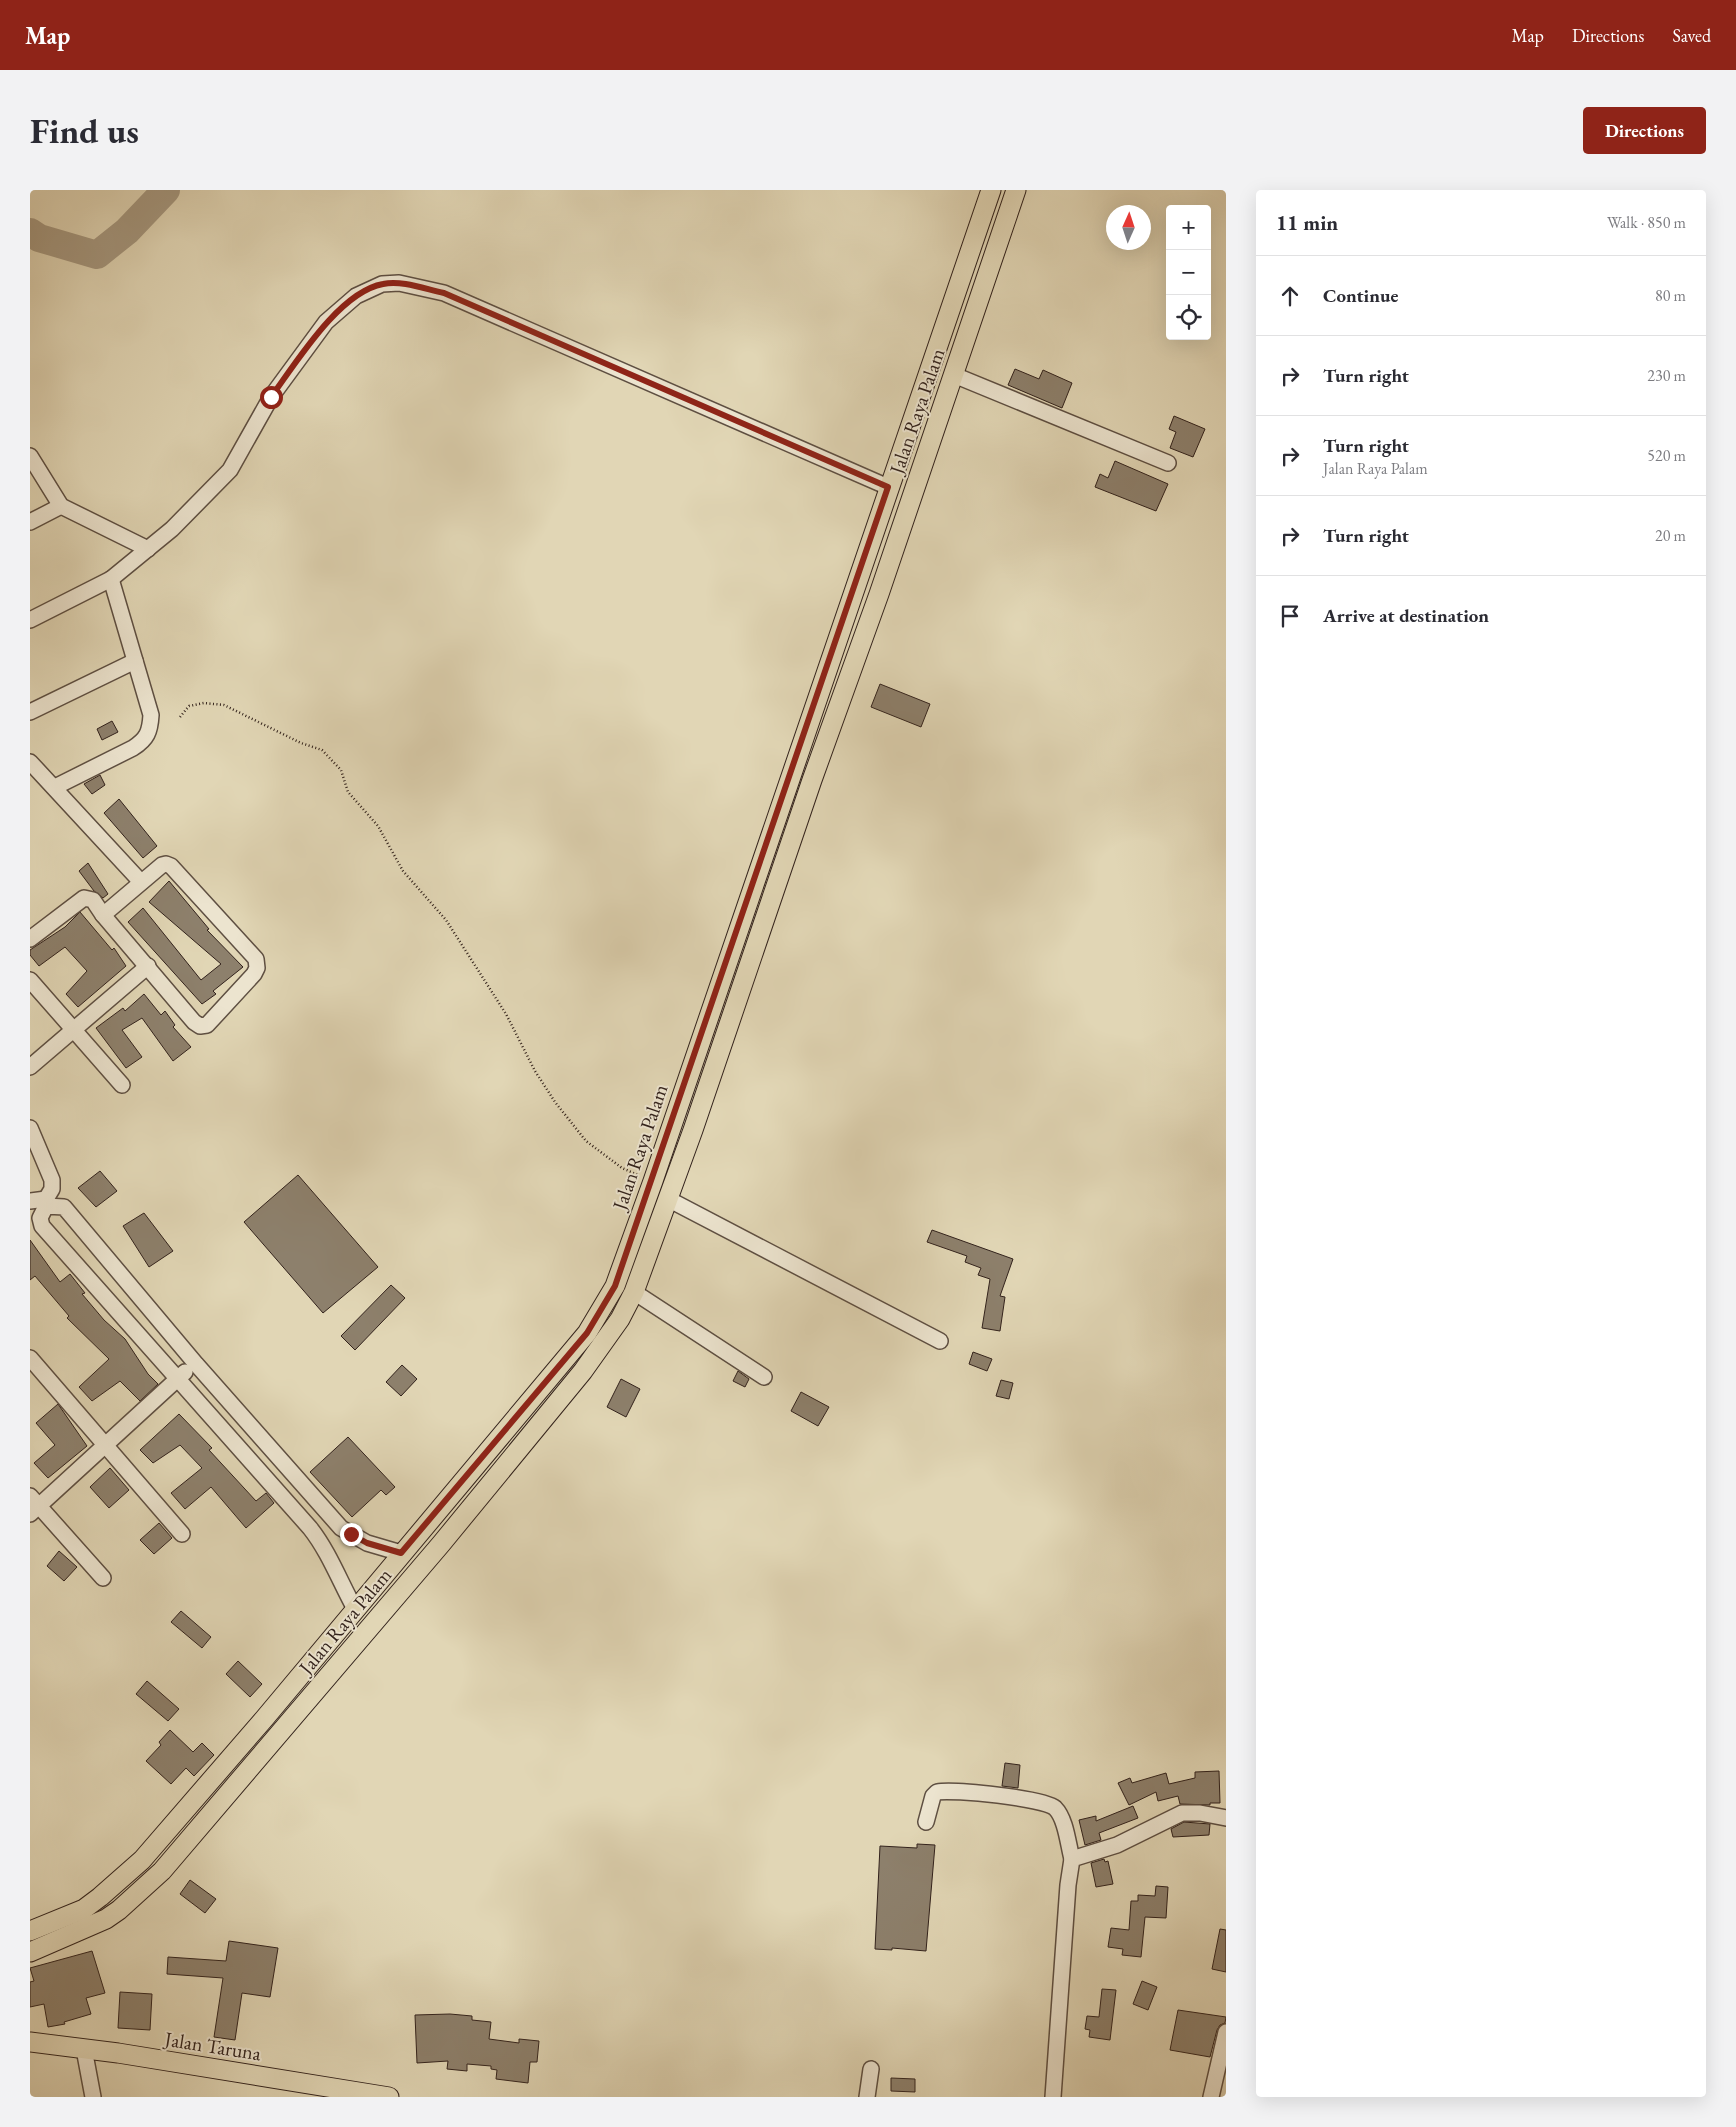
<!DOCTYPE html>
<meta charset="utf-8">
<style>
:root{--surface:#fff;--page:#f2f2f3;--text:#2b2b33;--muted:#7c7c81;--line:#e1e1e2;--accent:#8f2418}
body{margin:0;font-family:"EB Garamond",serif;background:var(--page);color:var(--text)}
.controls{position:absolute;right:15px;top:15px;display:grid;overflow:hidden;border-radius:5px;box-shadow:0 5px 20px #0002}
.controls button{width:45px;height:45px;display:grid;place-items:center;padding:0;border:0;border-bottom:1px solid var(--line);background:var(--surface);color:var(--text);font:25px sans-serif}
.compass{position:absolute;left:1076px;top:15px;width:45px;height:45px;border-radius:50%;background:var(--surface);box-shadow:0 5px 20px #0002;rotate:3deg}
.stop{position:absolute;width:15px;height:15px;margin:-11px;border:4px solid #8f2418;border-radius:50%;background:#fff}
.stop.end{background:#8f2418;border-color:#fff;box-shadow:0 1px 5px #0008}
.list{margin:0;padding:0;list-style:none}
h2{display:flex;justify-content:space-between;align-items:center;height:65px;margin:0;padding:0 20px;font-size:21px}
h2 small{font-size:16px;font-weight:400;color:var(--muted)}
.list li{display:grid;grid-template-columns:32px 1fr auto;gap:15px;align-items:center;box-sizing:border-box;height:80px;padding:0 20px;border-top:1px solid var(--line)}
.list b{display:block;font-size:19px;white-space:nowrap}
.list p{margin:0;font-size:16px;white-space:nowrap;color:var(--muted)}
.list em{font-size:16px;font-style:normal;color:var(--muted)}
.icon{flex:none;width:28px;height:28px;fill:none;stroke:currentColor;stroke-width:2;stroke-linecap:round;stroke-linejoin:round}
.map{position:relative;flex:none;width:1196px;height:1907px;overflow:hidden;border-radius:5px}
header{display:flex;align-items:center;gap:30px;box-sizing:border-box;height:70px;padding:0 25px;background:var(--accent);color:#fff}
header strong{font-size:24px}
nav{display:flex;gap:28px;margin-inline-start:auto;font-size:18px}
.intro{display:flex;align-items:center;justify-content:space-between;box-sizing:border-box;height:120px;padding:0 30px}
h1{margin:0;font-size:35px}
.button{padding:12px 22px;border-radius:5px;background:var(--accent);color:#fff;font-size:18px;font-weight:700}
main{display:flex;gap:30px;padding:0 30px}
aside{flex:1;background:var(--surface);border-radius:5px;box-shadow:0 5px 20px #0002}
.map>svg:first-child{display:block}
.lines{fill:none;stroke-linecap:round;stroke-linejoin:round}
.river{stroke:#a69981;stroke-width:28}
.building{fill:#8d806c;stroke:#32221c}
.minor-casing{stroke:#5e4f42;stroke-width:18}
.major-casing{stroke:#32221c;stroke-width:21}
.path{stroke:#32221c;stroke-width:2.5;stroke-dasharray:1 2.5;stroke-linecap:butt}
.minor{stroke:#ece4cf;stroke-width:15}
.major{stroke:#e1d6b5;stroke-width:19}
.route{stroke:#8f2418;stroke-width:6}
.labels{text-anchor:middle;stroke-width:4;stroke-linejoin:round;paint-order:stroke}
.street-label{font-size:20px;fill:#32221c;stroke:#ece4cf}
</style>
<header>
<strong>Map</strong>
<nav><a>Map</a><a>Directions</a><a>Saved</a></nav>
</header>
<div class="intro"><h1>Find us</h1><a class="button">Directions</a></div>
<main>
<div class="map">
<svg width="1196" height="1907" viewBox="0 0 1196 1907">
<rect width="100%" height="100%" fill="#e1d6b5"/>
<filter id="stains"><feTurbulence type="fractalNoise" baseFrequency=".004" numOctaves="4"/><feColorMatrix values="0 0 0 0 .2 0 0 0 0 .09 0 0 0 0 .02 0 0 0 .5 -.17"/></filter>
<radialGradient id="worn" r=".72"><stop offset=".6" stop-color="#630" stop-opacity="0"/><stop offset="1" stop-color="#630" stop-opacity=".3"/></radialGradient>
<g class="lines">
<!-- river -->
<path class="river" d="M 0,42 L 9,48 L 67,65 L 97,41 L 136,0"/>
</g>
<!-- building -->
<g class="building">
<path d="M 985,179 L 1009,189 L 1013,180 L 1042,193 L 1032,218 L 978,195 Z"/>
<path d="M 1144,226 L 1175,239 L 1163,267 L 1140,258 L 1146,242 L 1139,239 Z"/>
<path d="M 1085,271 L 1138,294 L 1126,321 L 1065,297 L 1070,284 L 1078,288 Z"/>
<path d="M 850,494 L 900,514 L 891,537 L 841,517 Z"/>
<path d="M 82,531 L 88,542 L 72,550 L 67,539 Z"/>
<path d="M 70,585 L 75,595 L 62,604 L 54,594 Z"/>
<path d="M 89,609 L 127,656 L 113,668 L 74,623 Z"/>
<path d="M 58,673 L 78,704 L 73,708 L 64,701 L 49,681 Z"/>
<path d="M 139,691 L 179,739 L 177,740 L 213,777 L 183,801 L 186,804 L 172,814 L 98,732 L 113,718 L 171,790 L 191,774 L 119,712 Z"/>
<path d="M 50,722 L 82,760 L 84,758 L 96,776 L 48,817 L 36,804 L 57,781 L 35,757 L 9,776 L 0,765 L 0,760 L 35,737 Z"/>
<path d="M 114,804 L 131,825 L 135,821 L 145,835 L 143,837 L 161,857 L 143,871 L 112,828 L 92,840 L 112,867 L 96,878 L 66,838 L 93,818 L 95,821 Z"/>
<path d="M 70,981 L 87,1001 L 66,1017 L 48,998 Z"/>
<path d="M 268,985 L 348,1077 L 293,1123 L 214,1032 Z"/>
<path d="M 114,1023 L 143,1061 L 119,1077 L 93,1036 Z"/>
<path d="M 902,1040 L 983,1069 L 970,1106 L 975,1107 L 970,1141 L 952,1138 L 960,1089 L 948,1085 L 951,1078 L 935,1072 L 937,1066 L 897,1052 Z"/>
<path d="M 0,1050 L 30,1092 L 40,1084 L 55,1103 L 52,1104 L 74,1130 L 95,1149 L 118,1184 L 128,1194 L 110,1211 L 90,1191 L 62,1211 L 49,1197 L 79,1169 L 37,1128 L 39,1126 L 5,1086 L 0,1090 Z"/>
<path d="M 361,1095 L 375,1108 L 325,1160 L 311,1146 Z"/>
<path d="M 943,1162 L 962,1169 L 957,1181 L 939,1174 Z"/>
<path d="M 372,1175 L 387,1189 L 371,1206 L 356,1192 Z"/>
<path d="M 708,1181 L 719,1189 L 715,1197 L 703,1191 Z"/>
<path d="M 591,1189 L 610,1199 L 596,1227 L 577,1217 Z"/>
<path d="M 971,1190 L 983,1193 L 979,1209 L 966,1206 Z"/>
<path d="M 771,1202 L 799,1217 L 788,1236 L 761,1221 Z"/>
<path d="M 28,1214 L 57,1256 L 18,1288 L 4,1273 L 25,1255 L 6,1233 Z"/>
<path d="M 149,1224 L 182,1258 L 179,1260 L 226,1311 L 236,1303 L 244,1313 L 216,1338 L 181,1297 L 155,1319 L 141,1303 L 172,1278 L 150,1255 L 123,1273 L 110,1260 Z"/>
<path d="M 318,1247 L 365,1297 L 356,1305 L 351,1300 L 322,1327 L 280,1282 Z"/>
<path d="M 80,1278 L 99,1300 L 79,1318 L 60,1297 Z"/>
<path d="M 129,1333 L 142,1348 L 124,1364 L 110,1350 Z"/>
<path d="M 29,1361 L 47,1377 L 34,1391 L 17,1376 Z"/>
<path d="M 151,1421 L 181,1447 L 172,1458 L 141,1432 Z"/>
<path d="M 208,1471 L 232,1494 L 220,1507 L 196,1484 Z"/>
<path d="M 117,1491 L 149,1519 L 138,1531 L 106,1504 Z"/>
<path d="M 140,1540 L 163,1562 L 172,1553 L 184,1565 L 164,1586 L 156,1578 L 141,1594 L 116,1571 L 131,1555 L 129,1552 Z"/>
<path d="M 975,1573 L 990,1575 L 988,1598 L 972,1596 Z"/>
<path d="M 1189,1581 L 1190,1613 L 1180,1613 L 1180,1615 L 1150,1614 L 1148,1606 L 1128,1611 L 1126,1602 L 1099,1615 L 1088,1593 L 1100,1588 L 1102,1593 L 1136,1583 L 1139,1594 L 1165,1588 L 1165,1582 Z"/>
<path d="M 1103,1616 L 1108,1628 L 1069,1643 L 1071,1650 L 1055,1655 L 1049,1630 L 1066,1626 L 1066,1631 Z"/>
<path d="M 1154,1632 L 1180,1634 L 1179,1645 L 1143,1647 L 1141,1639 Z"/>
<path d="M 887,1654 L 905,1655 L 896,1761 L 862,1758 L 862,1760 L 845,1759 L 850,1656 L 887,1658 Z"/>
<path d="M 1074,1669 L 1075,1672 L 1078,1671 L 1083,1694 L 1066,1697 L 1061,1673 Z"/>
<path d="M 160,1690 L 186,1709 L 175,1723 L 150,1704 Z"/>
<path d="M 1126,1696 L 1138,1697 L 1136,1728 L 1115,1727 L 1111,1767 L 1092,1765 L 1093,1759 L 1078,1757 L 1081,1738 L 1099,1740 L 1101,1711 L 1108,1711 L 1108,1705 L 1125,1706 Z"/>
<path d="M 1190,1739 L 1196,1740 L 1196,1782 L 1182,1779 Z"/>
<path d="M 199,1751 L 248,1758 L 240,1807 L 212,1803 L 205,1850 L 184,1847 L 193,1788 L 137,1784 L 138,1767 L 196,1771 Z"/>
<path d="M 62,1761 L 75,1803 L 56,1808 L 61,1824 L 34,1832 L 35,1834 L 18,1837 L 14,1814 L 0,1817 L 0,1792 L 4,1791 L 0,1778 Z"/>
<path d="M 1112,1791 L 1127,1797 L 1118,1820 L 1103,1814 Z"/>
<path d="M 1072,1799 L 1086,1800 L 1080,1850 L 1059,1847 L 1060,1840 L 1055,1839 L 1057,1826 L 1069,1827 Z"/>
<path d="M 90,1802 L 122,1804 L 120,1840 L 88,1838 Z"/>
<path d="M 1148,1820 L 1196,1827 L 1195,1833 L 1190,1835 L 1187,1840 L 1180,1867 L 1140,1860 Z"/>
<path d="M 420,1824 L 442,1826 L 442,1830 L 461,1832 L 459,1849 L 489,1853 L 489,1849 L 509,1851 L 507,1872 L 500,1872 L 498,1893 L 466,1889 L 467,1880 L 461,1879 L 461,1876 L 437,1874 L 437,1881 L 417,1879 L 418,1871 L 387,1873 L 385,1825 Z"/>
<path d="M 861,1888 L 885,1889 L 885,1902 L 861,1901 Z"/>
</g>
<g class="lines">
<defs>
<g id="minor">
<path d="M 924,185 L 1138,273"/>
<path d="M 0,266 L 31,316 L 118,359"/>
<path d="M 0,332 L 31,316"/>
<path d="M 0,430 L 81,389 L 142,339 L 200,280 L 241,207 L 296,132 L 326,106 L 352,94 L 369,93 L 414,103 L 858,297"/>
<path d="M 0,522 L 105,471"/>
<path d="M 0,572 L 111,692"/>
<path d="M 25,597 L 103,558 C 117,549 120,542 121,525 L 81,389"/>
<path d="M 136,674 L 141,676 L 226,769 L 227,778 L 224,784 L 177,835 L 170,836 L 164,832 L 73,725 L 132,675 Z"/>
<path d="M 0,749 L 54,708 L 63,710 L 73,725"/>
<path d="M 0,790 L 92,895"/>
<path d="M 0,877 L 118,776"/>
<path d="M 0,938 L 22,990 L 22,999 L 16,1009"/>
<path d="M 638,1009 L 910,1151"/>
<path d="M 0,1011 L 16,1009 L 16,1016"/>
<path d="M 604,1102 L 734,1187"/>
<path d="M 0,1168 L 152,1344"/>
<path d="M 0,1306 L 73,1388"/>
<path d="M 0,1324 L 155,1182"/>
<path d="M 325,1419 C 310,1392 299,1362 280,1338 L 12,1036 L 10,1028 L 16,1016 L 34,1017 L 166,1174 L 311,1338 L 337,1353 L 371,1363"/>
<path d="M 896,1632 L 903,1606 L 907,1602 C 923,1599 1014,1608 1025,1618 C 1036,1629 1038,1654 1042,1669"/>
<path d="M 54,1859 L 63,1907"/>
<path d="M 837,1907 L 841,1879"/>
<path d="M 1023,1907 L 1038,1695 L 1042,1669 L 1087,1655 L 1152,1623 L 1170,1623 L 1196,1628"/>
<path d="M 1181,1907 L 1196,1842"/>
</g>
<g id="major">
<path d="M 0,1741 L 54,1719 L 70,1707 L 112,1670 L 234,1529 L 557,1143 L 585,1096 L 623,991 L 961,0"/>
<path d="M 0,1762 L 76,1729 L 89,1720 L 132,1681 L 411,1354 L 553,1181 L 590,1129 L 604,1102 L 663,940 L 782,590 L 849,404 L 986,0"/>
<path d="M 0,1852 L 88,1863 L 359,1907"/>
</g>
</defs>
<!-- minor casing -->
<use href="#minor" class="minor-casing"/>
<!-- major casing -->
<use href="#major" class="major-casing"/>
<!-- path -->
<path class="path" d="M 150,527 L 159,516 L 174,513 L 194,515 L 271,553 L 292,560 L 311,580 L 318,602 L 348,636 L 373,681 L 416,730 L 476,824 L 505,881 L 525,912 L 556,951 L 592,978 L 608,985"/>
<!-- minor -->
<use href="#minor" class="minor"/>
<!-- major -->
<use href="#major" class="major"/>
</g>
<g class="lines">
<!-- route -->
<path class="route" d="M 241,207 C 266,173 309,102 353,94 C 372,90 395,99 414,103 L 858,297 L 585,1096 L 557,1143 L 371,1363 L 337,1353 L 321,1344"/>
</g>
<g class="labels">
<!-- street labels -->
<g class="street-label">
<text transform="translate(887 221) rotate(-71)" y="7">Jalan Raya Palam</text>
<text transform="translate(610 957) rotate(-71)" y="7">Jalan Raya Palam</text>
<text transform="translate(315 1431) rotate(-50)" y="7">Jalan Raya Palam</text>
<text transform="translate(183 1856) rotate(9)" y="7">Jalan Taruna</text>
</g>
</g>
<rect width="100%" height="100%" filter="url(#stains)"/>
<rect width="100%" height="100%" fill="url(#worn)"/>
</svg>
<div class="controls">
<button>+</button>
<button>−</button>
<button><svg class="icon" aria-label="locate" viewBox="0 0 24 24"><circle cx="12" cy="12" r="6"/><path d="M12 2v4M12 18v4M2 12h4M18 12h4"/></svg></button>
</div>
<svg class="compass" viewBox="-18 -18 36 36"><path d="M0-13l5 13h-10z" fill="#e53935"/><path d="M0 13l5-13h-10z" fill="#7c7c81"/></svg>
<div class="stop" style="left:241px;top:207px"></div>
<div class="stop end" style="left:321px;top:1344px"></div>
</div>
<aside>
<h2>11 min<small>Walk · 850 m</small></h2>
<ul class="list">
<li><svg class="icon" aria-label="ahead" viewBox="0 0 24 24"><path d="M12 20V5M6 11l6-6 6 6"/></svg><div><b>Continue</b></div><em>80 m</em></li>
<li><svg class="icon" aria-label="right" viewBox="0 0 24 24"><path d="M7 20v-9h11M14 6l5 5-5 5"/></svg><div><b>Turn right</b></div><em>230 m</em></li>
<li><svg class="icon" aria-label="right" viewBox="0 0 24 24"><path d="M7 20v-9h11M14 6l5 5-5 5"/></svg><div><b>Turn right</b><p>Jalan Raya Palam</p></div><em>520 m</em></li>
<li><svg class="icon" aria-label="right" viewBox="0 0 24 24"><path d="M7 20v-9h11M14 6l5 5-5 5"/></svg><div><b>Turn right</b></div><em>20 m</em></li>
<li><svg class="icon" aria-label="arrive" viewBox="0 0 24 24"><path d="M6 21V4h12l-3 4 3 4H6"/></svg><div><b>Arrive at destination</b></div></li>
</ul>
</aside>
</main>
